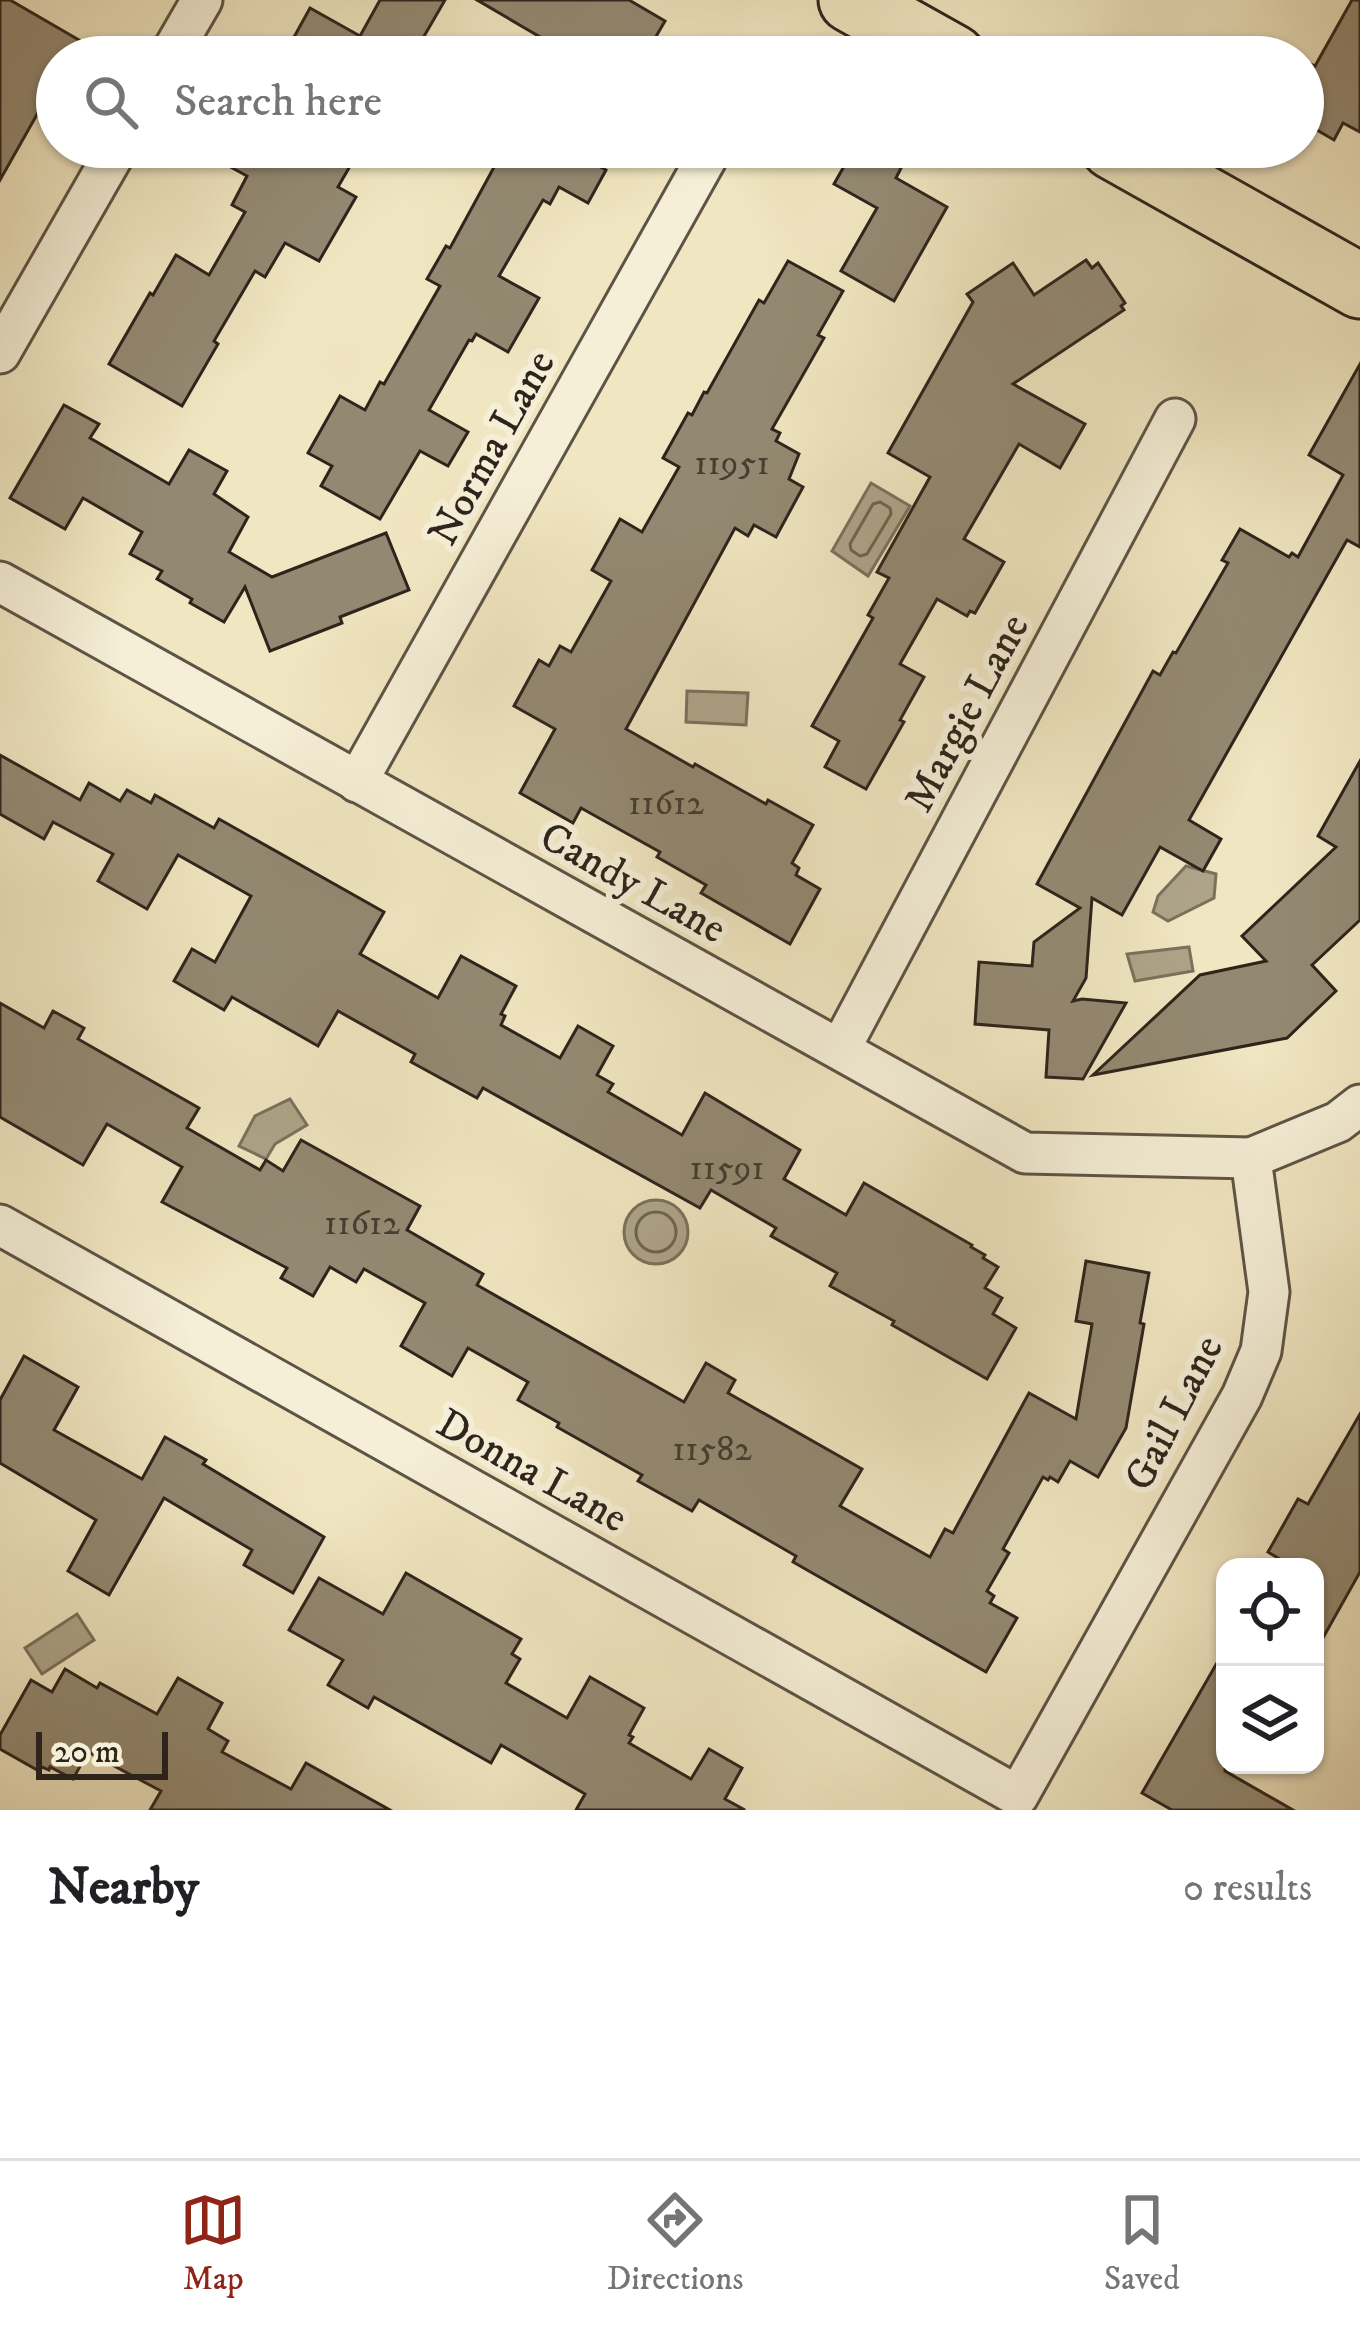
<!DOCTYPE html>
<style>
:root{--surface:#fff;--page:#f6f6f6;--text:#202124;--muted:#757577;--line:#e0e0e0;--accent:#8f2418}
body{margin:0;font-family:"IM FELL DW Pica",serif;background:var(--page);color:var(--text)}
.controls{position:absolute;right:36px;bottom:36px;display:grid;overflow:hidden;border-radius:24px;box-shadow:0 3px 9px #0004}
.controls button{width:108px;height:108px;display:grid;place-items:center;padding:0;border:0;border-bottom:3px solid var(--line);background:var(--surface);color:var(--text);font:60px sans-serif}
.scale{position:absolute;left:36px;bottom:30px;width:132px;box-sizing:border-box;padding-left:12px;border:6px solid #2e241c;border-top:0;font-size:33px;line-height:42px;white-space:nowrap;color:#2e241c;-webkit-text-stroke:9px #f5efd7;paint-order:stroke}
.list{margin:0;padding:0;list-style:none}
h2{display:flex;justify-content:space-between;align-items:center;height:156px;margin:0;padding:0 48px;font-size:51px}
h2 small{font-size:39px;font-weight:400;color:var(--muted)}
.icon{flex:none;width:66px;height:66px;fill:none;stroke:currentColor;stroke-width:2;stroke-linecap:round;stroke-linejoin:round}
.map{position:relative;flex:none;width:1360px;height:1810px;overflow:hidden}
.search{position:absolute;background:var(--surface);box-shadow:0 3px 9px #0004;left:36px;right:36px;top:36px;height:132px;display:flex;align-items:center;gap:30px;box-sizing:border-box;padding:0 42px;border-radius:66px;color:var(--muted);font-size:45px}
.sheet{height:348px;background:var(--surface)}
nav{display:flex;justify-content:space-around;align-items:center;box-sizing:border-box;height:168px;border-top:3px solid var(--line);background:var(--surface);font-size:33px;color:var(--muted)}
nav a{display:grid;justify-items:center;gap:6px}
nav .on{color:var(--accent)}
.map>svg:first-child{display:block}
.water{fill:#aea489;stroke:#7b715d;stroke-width:3}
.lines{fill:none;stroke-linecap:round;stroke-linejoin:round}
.shore{stroke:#6e6452;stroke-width:3}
.building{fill:#938972;stroke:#2e241c;stroke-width:3}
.minor-casing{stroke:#5e5445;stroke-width:45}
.primary-casing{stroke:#2e241c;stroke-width:69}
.minor{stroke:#f5efd7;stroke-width:39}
.primary{stroke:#f0e6c1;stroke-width:63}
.labels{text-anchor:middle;stroke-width:12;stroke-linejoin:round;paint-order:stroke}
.number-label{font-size:36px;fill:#473d32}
.street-label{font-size:42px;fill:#2e241c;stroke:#f5efd7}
</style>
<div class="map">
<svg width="1360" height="1810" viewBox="0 0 1360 1810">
<rect width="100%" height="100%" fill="#f0e6c1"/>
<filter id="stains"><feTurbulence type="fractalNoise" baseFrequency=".00167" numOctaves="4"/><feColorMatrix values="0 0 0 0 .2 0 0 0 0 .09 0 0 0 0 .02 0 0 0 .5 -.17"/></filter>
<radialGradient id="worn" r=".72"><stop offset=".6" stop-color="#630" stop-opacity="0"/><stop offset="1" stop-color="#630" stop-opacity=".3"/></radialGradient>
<!-- water -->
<g class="water">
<path d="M 871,483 L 910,506 L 868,576 L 832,551 Z"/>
<path d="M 687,691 L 748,693 L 746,725 L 686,722 Z"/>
<path d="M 1186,866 L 1216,874 L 1214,898 L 1168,921 L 1153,912 L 1158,896 Z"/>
<path d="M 1189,947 L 1193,971 L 1135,981 L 1127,954 Z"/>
<path d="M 290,1099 L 307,1125 L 275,1144 L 266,1159 L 239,1146 L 255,1116 Z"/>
<circle cx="656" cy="1232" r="32"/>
<path d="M 77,1614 L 94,1640 L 42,1674 L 25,1648 Z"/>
</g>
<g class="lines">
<!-- shore -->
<g class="shore">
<path d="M 880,502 L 890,508 L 891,514 L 867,554 L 860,556 L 851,550 L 850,544 L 873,504 Z"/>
<circle cx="656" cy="1232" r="20"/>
</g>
</g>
<!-- building -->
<g class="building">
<path d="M 0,0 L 10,0 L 79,40 L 69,57 L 57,57 L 57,79 L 0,180 Z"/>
<path d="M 380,0 L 445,0 L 412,57 L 283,57 L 310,8 L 360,36 Z"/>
<path d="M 477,0 L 629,0 L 665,21 L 644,57 L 538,57 L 547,41 Z"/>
<path d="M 1352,0 L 1360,0 L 1360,132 L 1343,123 L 1334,140 L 1303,122 L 1303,61 L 1315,66 Z"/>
<path d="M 194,147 L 361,147 L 338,187 L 356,197 L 319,261 L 285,243 L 265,277 L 255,271 L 214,341 L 218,344 L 182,406 L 109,364 L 150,293 L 153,295 L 176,255 L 209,275 L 245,212 L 232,205 L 247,176 Z"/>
<path d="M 505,147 L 565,147 L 606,170 L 588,203 L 559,187 L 550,204 L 543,200 L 499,276 L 539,298 L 508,352 L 476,334 L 472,341 L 469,340 L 429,410 L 468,432 L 448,466 L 420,451 L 380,519 L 321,486 L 332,466 L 308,453 L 340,396 L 365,410 L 380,382 L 384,384 L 440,286 L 427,279 L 446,246 L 450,248 Z"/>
<path d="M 855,147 L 877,147 L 904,162 L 896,178 L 947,207 L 894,301 L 841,271 L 877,208 L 834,184 Z"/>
<path d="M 1086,260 L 1092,268 L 1098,263 L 1125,303 L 1121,306 L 1124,310 L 1013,384 L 1085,424 L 1060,468 L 1019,444 L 964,539 L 1004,562 L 975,613 L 970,611 L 967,616 L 937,599 L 900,664 L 924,677 L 900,720 L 904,722 L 866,789 L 825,767 L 839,741 L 812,726 L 873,618 L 868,615 L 889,578 L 877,572 L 930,477 L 888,453 L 973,302 L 967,294 L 1013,263 L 1034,295 Z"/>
<path d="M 788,261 L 843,291 L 818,335 L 824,338 L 772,429 L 780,433 L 776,441 L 799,454 L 789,479 L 803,487 L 776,537 L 754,525 L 748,536 L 735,528 L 626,729 L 693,767 L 695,764 L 766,804 L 768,800 L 813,825 L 792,863 L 799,868 L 796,875 L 820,889 L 790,944 L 701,893 L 706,885 L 657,857 L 660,852 L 581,808 L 573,823 L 520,793 L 555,729 L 514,706 L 539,660 L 549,666 L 560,646 L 571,652 L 611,581 L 592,570 L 620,519 L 642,532 L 679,467 L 663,458 L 688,413 L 692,415 L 704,392 L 707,393 L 759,300 L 764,303 Z"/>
<path d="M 1360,364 L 1360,547 L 1347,540 L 1189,820 L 1221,839 L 1203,871 L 1160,847 L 1122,915 L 1092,898 L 1086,978 L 1073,1001 L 1082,999 L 1126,1003 L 1083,1079 L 1046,1077 L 1049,1030 L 975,1024 L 979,962 L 1032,966 L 1034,942 L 1080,908 L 1037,884 L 1153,671 L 1160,675 L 1173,652 L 1176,653 L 1228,563 L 1222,560 L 1240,529 L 1289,557 L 1292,553 L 1298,557 L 1343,475 L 1309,455 Z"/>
<path d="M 64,405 L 99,424 L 90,438 L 169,484 L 189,450 L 227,471 L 214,494 L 248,517 L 229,552 L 272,577 L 386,533 L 409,590 L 340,617 L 342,623 L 270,651 L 245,587 L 224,622 L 190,603 L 192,599 L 157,579 L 162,571 L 130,554 L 142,532 L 83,498 L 65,529 L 10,498 Z"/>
<path d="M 0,755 L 80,800 L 89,783 L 120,801 L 127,790 L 151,803 L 155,795 L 214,828 L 219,819 L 384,912 L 360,954 L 438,998 L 461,956 L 516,986 L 501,1014 L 505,1016 L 501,1025 L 560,1058 L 578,1026 L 613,1046 L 597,1075 L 613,1084 L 608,1092 L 682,1135 L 705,1093 L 800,1150 L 784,1179 L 846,1215 L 864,1183 L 972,1245 L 971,1247 L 985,1255 L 983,1258 L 998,1267 L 985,1288 L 1002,1298 L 993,1314 L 1016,1328 L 987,1379 L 892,1325 L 894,1321 L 830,1286 L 837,1273 L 771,1236 L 776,1228 L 711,1190 L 700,1208 L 483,1088 L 477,1098 L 411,1062 L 415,1054 L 338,1011 L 318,1046 L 232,997 L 224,1010 L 174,981 L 192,949 L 215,962 L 251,896 L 178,855 L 147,909 L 98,881 L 113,854 L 53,822 L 44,839 L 0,814 Z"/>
<path d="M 1360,761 L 1360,920 L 1312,965 L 1336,991 L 1287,1038 L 1093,1075 L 1200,975 L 1266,961 L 1242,936 L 1336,847 L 1318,836 Z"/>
<path d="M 0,1003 L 44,1028 L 53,1011 L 84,1028 L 78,1039 L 199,1108 L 187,1128 L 260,1170 L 266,1160 L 283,1171 L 301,1140 L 420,1206 L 407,1230 L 483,1274 L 477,1285 L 684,1402 L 706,1363 L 735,1380 L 728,1393 L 862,1469 L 840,1506 L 930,1557 L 945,1529 L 953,1533 L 1029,1393 L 1076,1419 L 1092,1324 L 1076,1321 L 1086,1261 L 1149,1273 L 1140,1323 L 1144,1324 L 1126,1428 L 1098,1477 L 1070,1461 L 1058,1482 L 1050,1477 L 1048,1480 L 1043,1477 L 1003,1549 L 1009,1553 L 987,1591 L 994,1596 L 990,1603 L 1017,1618 L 986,1672 L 793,1562 L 796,1556 L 699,1500 L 692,1511 L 638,1481 L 642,1475 L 557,1427 L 559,1423 L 518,1400 L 528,1382 L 468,1348 L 452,1376 L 401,1346 L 425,1303 L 364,1269 L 356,1282 L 330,1267 L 313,1296 L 281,1278 L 287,1268 L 162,1202 L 182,1167 L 107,1124 L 83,1165 L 0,1117 Z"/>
<path d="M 24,1356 L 78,1387 L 54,1430 L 142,1479 L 165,1437 L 206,1460 L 203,1464 L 324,1537 L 293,1593 L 244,1565 L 252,1550 L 164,1498 L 109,1595 L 68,1571 L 96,1520 L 0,1463 L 0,1400 Z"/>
<path d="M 1360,1414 L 1360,1572 L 1315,1652 L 1315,1567 L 1293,1567 L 1268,1552 L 1298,1499 L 1308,1504 Z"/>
<path d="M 406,1573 L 521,1639 L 512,1654 L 520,1659 L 506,1683 L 567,1718 L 590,1677 L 644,1708 L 629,1735 L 633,1737 L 629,1743 L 691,1779 L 709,1749 L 742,1768 L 725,1799 L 745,1810 L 576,1810 L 585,1794 L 501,1745 L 491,1763 L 374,1697 L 368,1708 L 328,1685 L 343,1660 L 289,1630 L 319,1578 L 383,1614 Z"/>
<path d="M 1225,1649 L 1225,1771 L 1293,1810 L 1172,1810 L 1142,1793 Z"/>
<path d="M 65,1669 L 97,1688 L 100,1683 L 157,1714 L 178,1678 L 222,1703 L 208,1729 L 228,1741 L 222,1752 L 291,1789 L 306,1763 L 390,1810 L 150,1810 L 161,1791 L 88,1752 L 73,1779 L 50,1767 L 49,1770 L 42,1767 L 39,1771 L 0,1749 L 0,1735 L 31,1680 L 52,1692 Z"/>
</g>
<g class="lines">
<defs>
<g id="minor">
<path d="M 169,57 L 202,0"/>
<path d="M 0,353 L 118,147"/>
<path d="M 0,582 L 1025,1153 L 1251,1158"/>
<path d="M 357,782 L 706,159"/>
<path d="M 840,1049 L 1175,419"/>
<path d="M 0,1225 L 1018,1796 L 1242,1396 L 1261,1351 L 1269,1292 L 1251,1158 L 1338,1122 L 1360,1105"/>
</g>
<g id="primary">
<path d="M 851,0 L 953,57"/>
<path d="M 1113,147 L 1360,286"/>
</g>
</defs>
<!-- minor casing -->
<use href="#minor" class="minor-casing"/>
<!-- primary casing -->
<use href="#primary" class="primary-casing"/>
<!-- minor -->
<use href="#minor" class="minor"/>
<!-- primary -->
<use href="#primary" class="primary"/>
</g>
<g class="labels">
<!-- number labels -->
<g class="number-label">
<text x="732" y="474">11951</text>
<text x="666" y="814">11612</text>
<text x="727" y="1179">11591</text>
<text x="362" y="1234">11612</text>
<text x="712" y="1460">11582</text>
</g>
<!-- street labels -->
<g class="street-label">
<text transform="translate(490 447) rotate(-61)" y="15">Norma Lane</text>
<text transform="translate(965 712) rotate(-62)" y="15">Margie Lane</text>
<text transform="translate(634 881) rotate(29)" y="15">Candy Lane</text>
<text transform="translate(1172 1412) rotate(-63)" y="15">Gail Lane</text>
<text transform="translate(533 1469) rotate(29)" y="15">Donna Lane</text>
</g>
</g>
<rect width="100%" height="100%" filter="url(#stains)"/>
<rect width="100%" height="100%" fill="url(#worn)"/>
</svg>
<div class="controls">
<button><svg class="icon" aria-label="locate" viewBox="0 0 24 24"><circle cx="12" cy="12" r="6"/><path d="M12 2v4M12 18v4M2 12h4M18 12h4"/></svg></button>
<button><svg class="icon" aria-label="layers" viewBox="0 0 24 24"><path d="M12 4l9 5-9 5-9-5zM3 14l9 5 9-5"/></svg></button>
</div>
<div class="scale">20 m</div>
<div class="search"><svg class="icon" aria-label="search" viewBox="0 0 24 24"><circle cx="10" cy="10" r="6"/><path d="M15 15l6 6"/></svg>Search here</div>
</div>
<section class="sheet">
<h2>Nearby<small>0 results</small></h2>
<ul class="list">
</ul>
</section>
<nav>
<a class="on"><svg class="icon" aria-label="map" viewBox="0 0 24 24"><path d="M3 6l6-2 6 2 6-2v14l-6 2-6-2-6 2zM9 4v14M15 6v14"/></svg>Map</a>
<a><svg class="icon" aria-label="directions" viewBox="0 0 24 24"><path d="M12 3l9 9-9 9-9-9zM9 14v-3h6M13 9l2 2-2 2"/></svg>Directions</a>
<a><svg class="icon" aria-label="saved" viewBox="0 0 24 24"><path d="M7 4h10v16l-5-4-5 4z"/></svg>Saved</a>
</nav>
